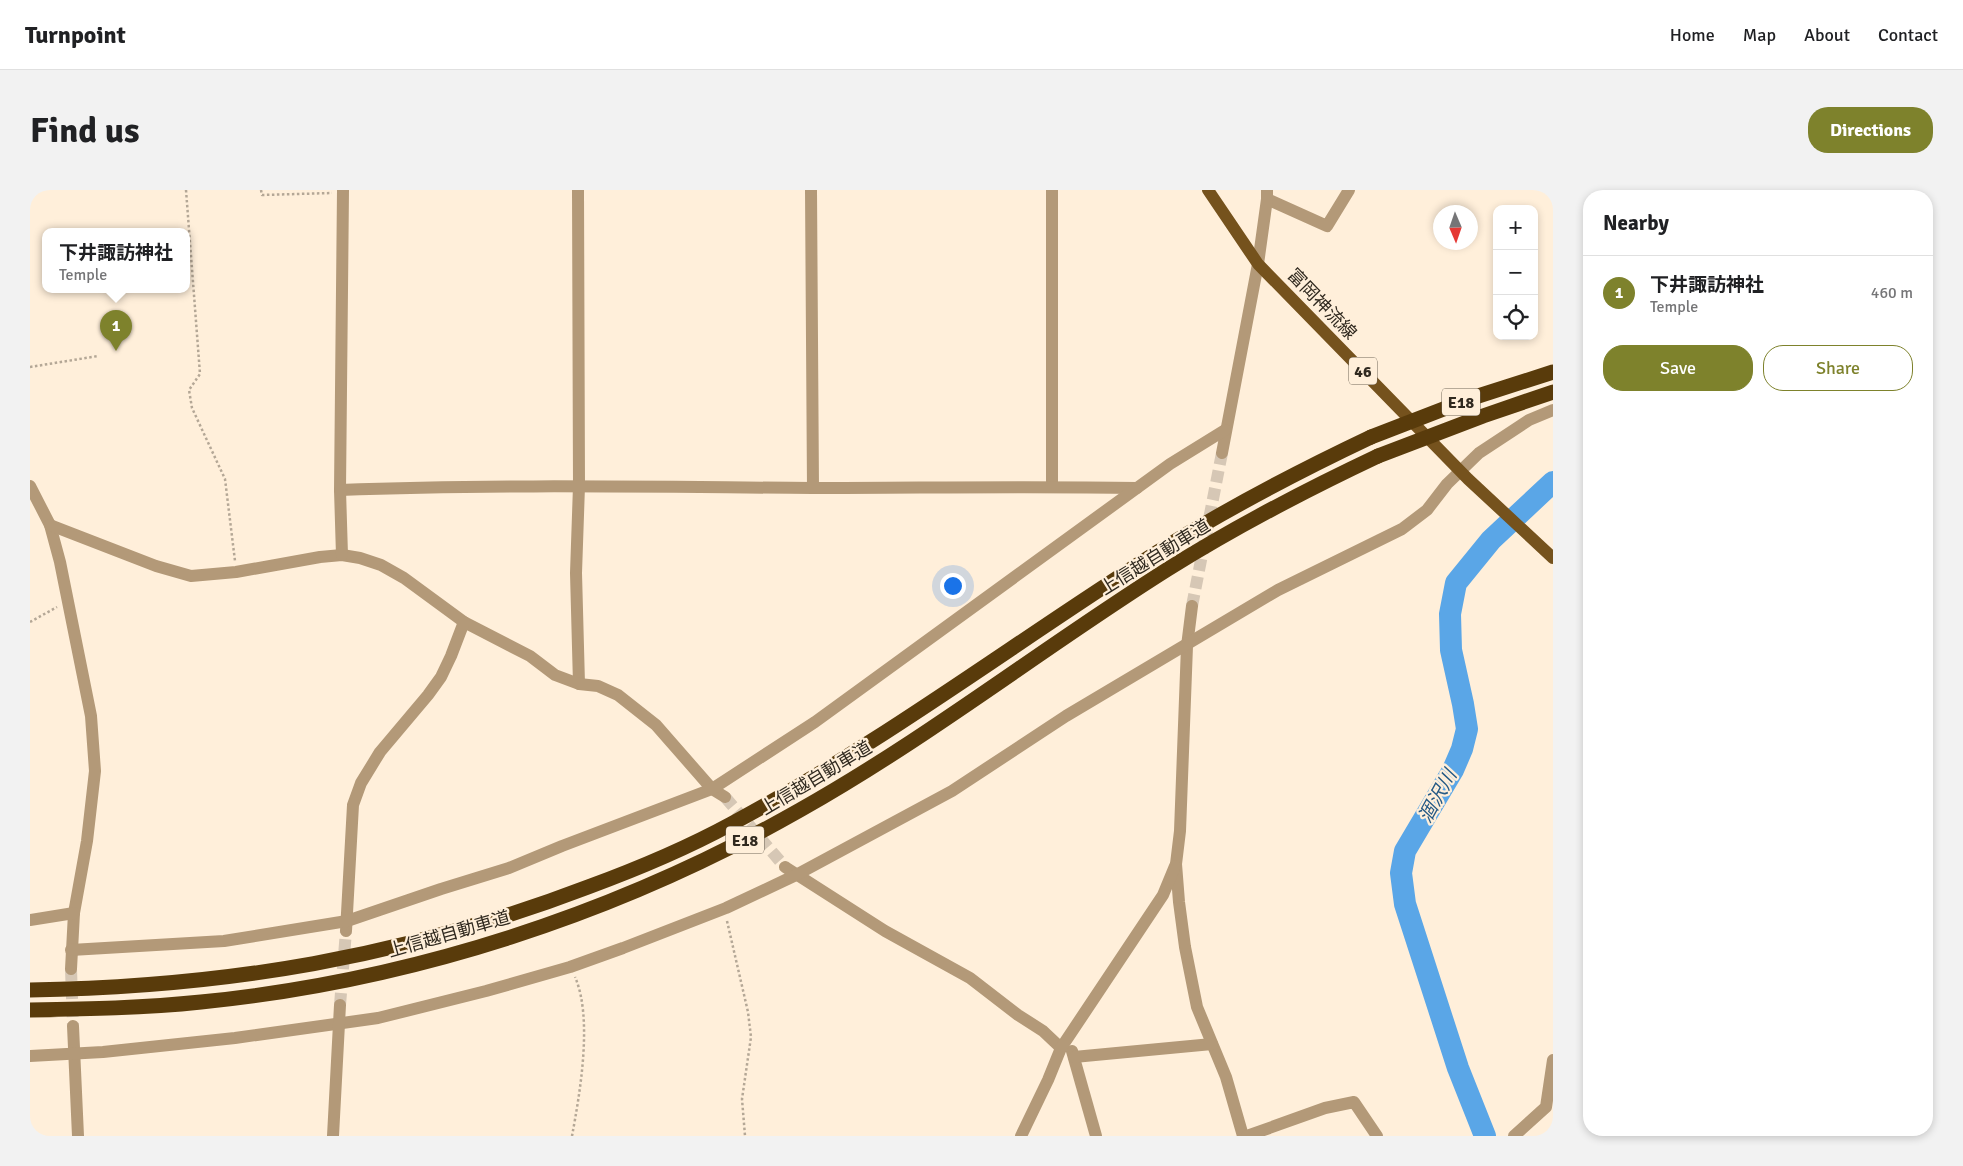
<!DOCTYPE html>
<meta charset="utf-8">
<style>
:root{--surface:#fff;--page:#f2f2f2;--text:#202124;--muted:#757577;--line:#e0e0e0;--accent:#7e822c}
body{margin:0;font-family:Signika,"Noto Sans JP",sans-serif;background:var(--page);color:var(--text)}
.controls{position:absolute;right:15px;top:15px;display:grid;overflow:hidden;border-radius:10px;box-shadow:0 2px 8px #0003}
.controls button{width:45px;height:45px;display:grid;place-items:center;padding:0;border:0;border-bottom:1px solid var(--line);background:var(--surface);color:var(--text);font:25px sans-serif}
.compass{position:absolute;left:1403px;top:15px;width:45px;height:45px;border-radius:50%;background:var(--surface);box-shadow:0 2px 8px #0003;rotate:178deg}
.you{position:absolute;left:922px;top:395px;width:18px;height:18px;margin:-12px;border:4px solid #fff;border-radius:50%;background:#1a73e8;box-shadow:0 0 0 8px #1a73e833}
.badge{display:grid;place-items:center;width:32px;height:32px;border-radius:50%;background:var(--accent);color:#fff;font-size:16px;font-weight:700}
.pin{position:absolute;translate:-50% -41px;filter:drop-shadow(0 1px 2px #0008)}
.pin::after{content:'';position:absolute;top:26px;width:18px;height:15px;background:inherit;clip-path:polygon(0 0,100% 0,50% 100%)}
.popup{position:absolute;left:12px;top:38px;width:148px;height:65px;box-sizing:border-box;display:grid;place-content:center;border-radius:10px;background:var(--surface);filter:drop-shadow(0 1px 4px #0005);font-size:16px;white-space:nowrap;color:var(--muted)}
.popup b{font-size:19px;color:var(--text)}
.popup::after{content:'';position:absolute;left:50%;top:100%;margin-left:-10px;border:10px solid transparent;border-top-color:var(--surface)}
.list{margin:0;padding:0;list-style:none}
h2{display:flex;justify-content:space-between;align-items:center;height:65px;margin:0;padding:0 20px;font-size:21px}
h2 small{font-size:16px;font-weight:400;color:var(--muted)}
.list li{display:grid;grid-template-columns:32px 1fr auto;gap:15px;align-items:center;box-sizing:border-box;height:75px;padding:0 20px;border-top:1px solid var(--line)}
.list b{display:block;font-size:19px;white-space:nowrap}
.list p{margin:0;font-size:16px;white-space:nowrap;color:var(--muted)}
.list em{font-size:16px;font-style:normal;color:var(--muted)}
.actions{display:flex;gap:10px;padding:15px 20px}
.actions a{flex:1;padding:11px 0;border:1px solid var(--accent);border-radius:20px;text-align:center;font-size:18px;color:var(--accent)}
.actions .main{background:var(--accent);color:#fff}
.icon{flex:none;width:28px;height:28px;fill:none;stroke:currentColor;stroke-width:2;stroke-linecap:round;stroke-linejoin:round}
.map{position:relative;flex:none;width:1523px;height:946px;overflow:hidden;border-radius:20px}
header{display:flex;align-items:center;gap:30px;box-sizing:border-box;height:70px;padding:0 25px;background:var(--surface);border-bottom:1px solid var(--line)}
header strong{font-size:24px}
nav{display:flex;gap:28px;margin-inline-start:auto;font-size:18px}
.intro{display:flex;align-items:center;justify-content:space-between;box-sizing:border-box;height:120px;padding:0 30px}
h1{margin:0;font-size:35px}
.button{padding:12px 22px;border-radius:20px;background:var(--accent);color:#fff;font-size:18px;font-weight:700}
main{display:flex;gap:30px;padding:0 30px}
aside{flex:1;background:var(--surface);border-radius:20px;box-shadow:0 2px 8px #0003}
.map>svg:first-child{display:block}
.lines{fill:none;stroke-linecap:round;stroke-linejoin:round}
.river{stroke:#5aa6e7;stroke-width:22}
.minor-tunnel{stroke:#d6c7b5;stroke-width:12;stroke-dasharray:12 6;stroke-linecap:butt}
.path{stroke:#b4a796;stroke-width:2.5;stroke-dasharray:2.5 2.5;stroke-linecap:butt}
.minor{stroke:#b39978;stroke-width:12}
.major{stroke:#75521d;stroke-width:12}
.highway{stroke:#593b0b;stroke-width:15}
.highway-bridge{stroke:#593b0b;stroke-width:15}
.labels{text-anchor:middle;stroke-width:4.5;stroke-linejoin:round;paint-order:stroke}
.shield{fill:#ffefda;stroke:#6e6457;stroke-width:1}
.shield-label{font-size:16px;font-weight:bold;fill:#30291f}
.street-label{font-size:18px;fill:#30291f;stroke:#ffefda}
.water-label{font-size:19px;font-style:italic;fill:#245985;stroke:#ffefda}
</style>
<header>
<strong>Turnpoint</strong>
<nav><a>Home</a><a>Map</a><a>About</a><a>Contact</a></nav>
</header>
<div class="intro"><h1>Find us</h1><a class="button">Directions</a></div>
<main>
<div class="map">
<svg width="1523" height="946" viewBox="0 0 1523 946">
<rect width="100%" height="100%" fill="#ffefda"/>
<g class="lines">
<!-- river -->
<path class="river" d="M 1455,946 L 1428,878 L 1375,714 L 1371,683 L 1375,661 L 1423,580 L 1432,559 L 1437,539 L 1433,514 L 1421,460 L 1420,424 L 1426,393 L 1461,350 L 1523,292"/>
<!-- minor-tunnel -->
<g class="minor-tunnel">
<path d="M 1162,416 L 1192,263"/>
<path d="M 695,607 L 755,677"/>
<path d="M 41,779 L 43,836"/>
<path d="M 310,815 L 316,741"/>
</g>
<!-- path -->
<g class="path">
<path d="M 156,0 L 170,184 L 159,200 L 162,218 L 195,289 L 205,371"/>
<path d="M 231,0 L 232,5 L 302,3"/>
<path d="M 0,177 L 68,166"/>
<path d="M 0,432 L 27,417"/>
<path d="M 697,731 L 718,822 L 721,847 L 712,909 L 715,946"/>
<path d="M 542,946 C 550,903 563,828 545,787"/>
</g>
<!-- minor -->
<g class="minor">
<path d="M 548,0 L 549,296 L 546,383 L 549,494"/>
<path d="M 781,0 L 783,298"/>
<path d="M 1237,9 L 1297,36 L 1319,0"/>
<path d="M 1192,263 L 1228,74 L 1237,9 L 1237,0"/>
<path d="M 0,296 L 20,335 L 30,372 L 61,526 L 65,581 L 57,651 L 44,723 L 41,779"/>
<path d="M 1022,296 L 1022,0"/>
<path d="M 310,300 C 468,294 625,297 782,298 C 890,298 998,296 1107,298"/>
<path d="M 20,335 L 126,376 L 161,386 L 206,382 L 290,367 L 312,365 L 330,368 L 351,375 L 374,388 L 434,432 L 500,466 L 525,485 L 549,494 L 568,496 L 588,505 L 626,535 L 682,599 L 695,607"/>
<path d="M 312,365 L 310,300 L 313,0"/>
<path d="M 1162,416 L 1157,456 L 1150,641 L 1146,674 L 1149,712 L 1155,757 L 1167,817 L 1196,887 L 1213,946"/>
<path d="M 755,677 L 855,741 L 940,788 L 988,825 L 1013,841 L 1031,858"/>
<path d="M 0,730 L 44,723"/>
<path d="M 316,741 L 323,615 L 331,593 L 350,562 L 398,505 L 411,487 L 421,466 L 434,432"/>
<path d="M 41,760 L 194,751 L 317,731 L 411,699 L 479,678 L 532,656 L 682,599 L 785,532 L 1140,274 L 1195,240"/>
<path d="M 43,836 L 48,946"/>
<path d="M 1042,861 L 1066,946"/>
<path d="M 0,866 L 73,862 L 205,848 L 348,828 L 456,801 L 540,777 L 593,758 L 696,718 L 766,685 L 922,601 L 1036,526 L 1248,400 L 1372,339 L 1397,320 L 1417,294 L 1449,263 L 1499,230 L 1523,220"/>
<path d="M 1044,867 L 1182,854"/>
<path d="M 303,946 L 310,815"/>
<path d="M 991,946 L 1018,890 L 1031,858 L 1133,705 L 1145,676"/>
<path d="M 1217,946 L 1295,918 L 1324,912 L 1347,946"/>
<path d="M 1484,946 L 1516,917 L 1523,870"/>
</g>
<!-- major -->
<path class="major" d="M 1178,0 L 1228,74 L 1438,289 L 1523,368"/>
<!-- highway -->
<g class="highway">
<path d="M 0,800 C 196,797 375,767 558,697 C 607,679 655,659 701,634 C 849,555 984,453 1126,363 C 1195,320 1267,282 1341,247"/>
<path d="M 0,820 C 57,819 114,818 171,812 C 381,791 587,724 770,620 C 898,548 1014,457 1138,379 C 1205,337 1276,300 1348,266"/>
</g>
<!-- highway-bridge -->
<g class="highway-bridge">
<path d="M 1341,247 L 1442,208 L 1523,182"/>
<path d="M 1348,266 L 1453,226 L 1523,202"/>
</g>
</g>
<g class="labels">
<!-- shield labels -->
<g class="shield">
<rect x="1319" y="167.5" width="28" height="27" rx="4"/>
<rect x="1412" y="198.5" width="38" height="27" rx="4"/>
<rect x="696" y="636.5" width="38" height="27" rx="4"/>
</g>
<g class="shield-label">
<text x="1333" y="187">46</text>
<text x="1431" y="218">E18</text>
<text x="715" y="656">E18</text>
</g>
<!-- street labels -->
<g class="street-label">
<text transform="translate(1292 114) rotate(46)" y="6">富岡神流線</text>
<text transform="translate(1125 367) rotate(-32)" y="6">上信越自動車道</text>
<text transform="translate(786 588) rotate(-31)" y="6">上信越自動車道</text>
<text transform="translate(419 744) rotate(-16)" y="6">上信越自動車道</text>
</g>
<!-- water labels -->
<g class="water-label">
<text transform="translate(1407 606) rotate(-61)" y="7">涸沢川</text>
</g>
</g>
</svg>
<div class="controls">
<button>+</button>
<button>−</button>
<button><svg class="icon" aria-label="locate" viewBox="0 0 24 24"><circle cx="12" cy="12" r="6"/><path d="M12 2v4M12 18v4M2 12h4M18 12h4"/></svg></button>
</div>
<svg class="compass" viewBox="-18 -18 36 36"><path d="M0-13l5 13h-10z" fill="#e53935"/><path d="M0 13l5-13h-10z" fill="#757577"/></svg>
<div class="you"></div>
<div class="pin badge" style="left:86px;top:161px">1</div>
<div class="popup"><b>下井諏訪神社</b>Temple</div>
</div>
<aside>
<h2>Nearby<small></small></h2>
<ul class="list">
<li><span class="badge">1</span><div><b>下井諏訪神社</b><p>Temple</p></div><em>460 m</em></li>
</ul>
<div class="actions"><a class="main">Save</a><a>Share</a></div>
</aside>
</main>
